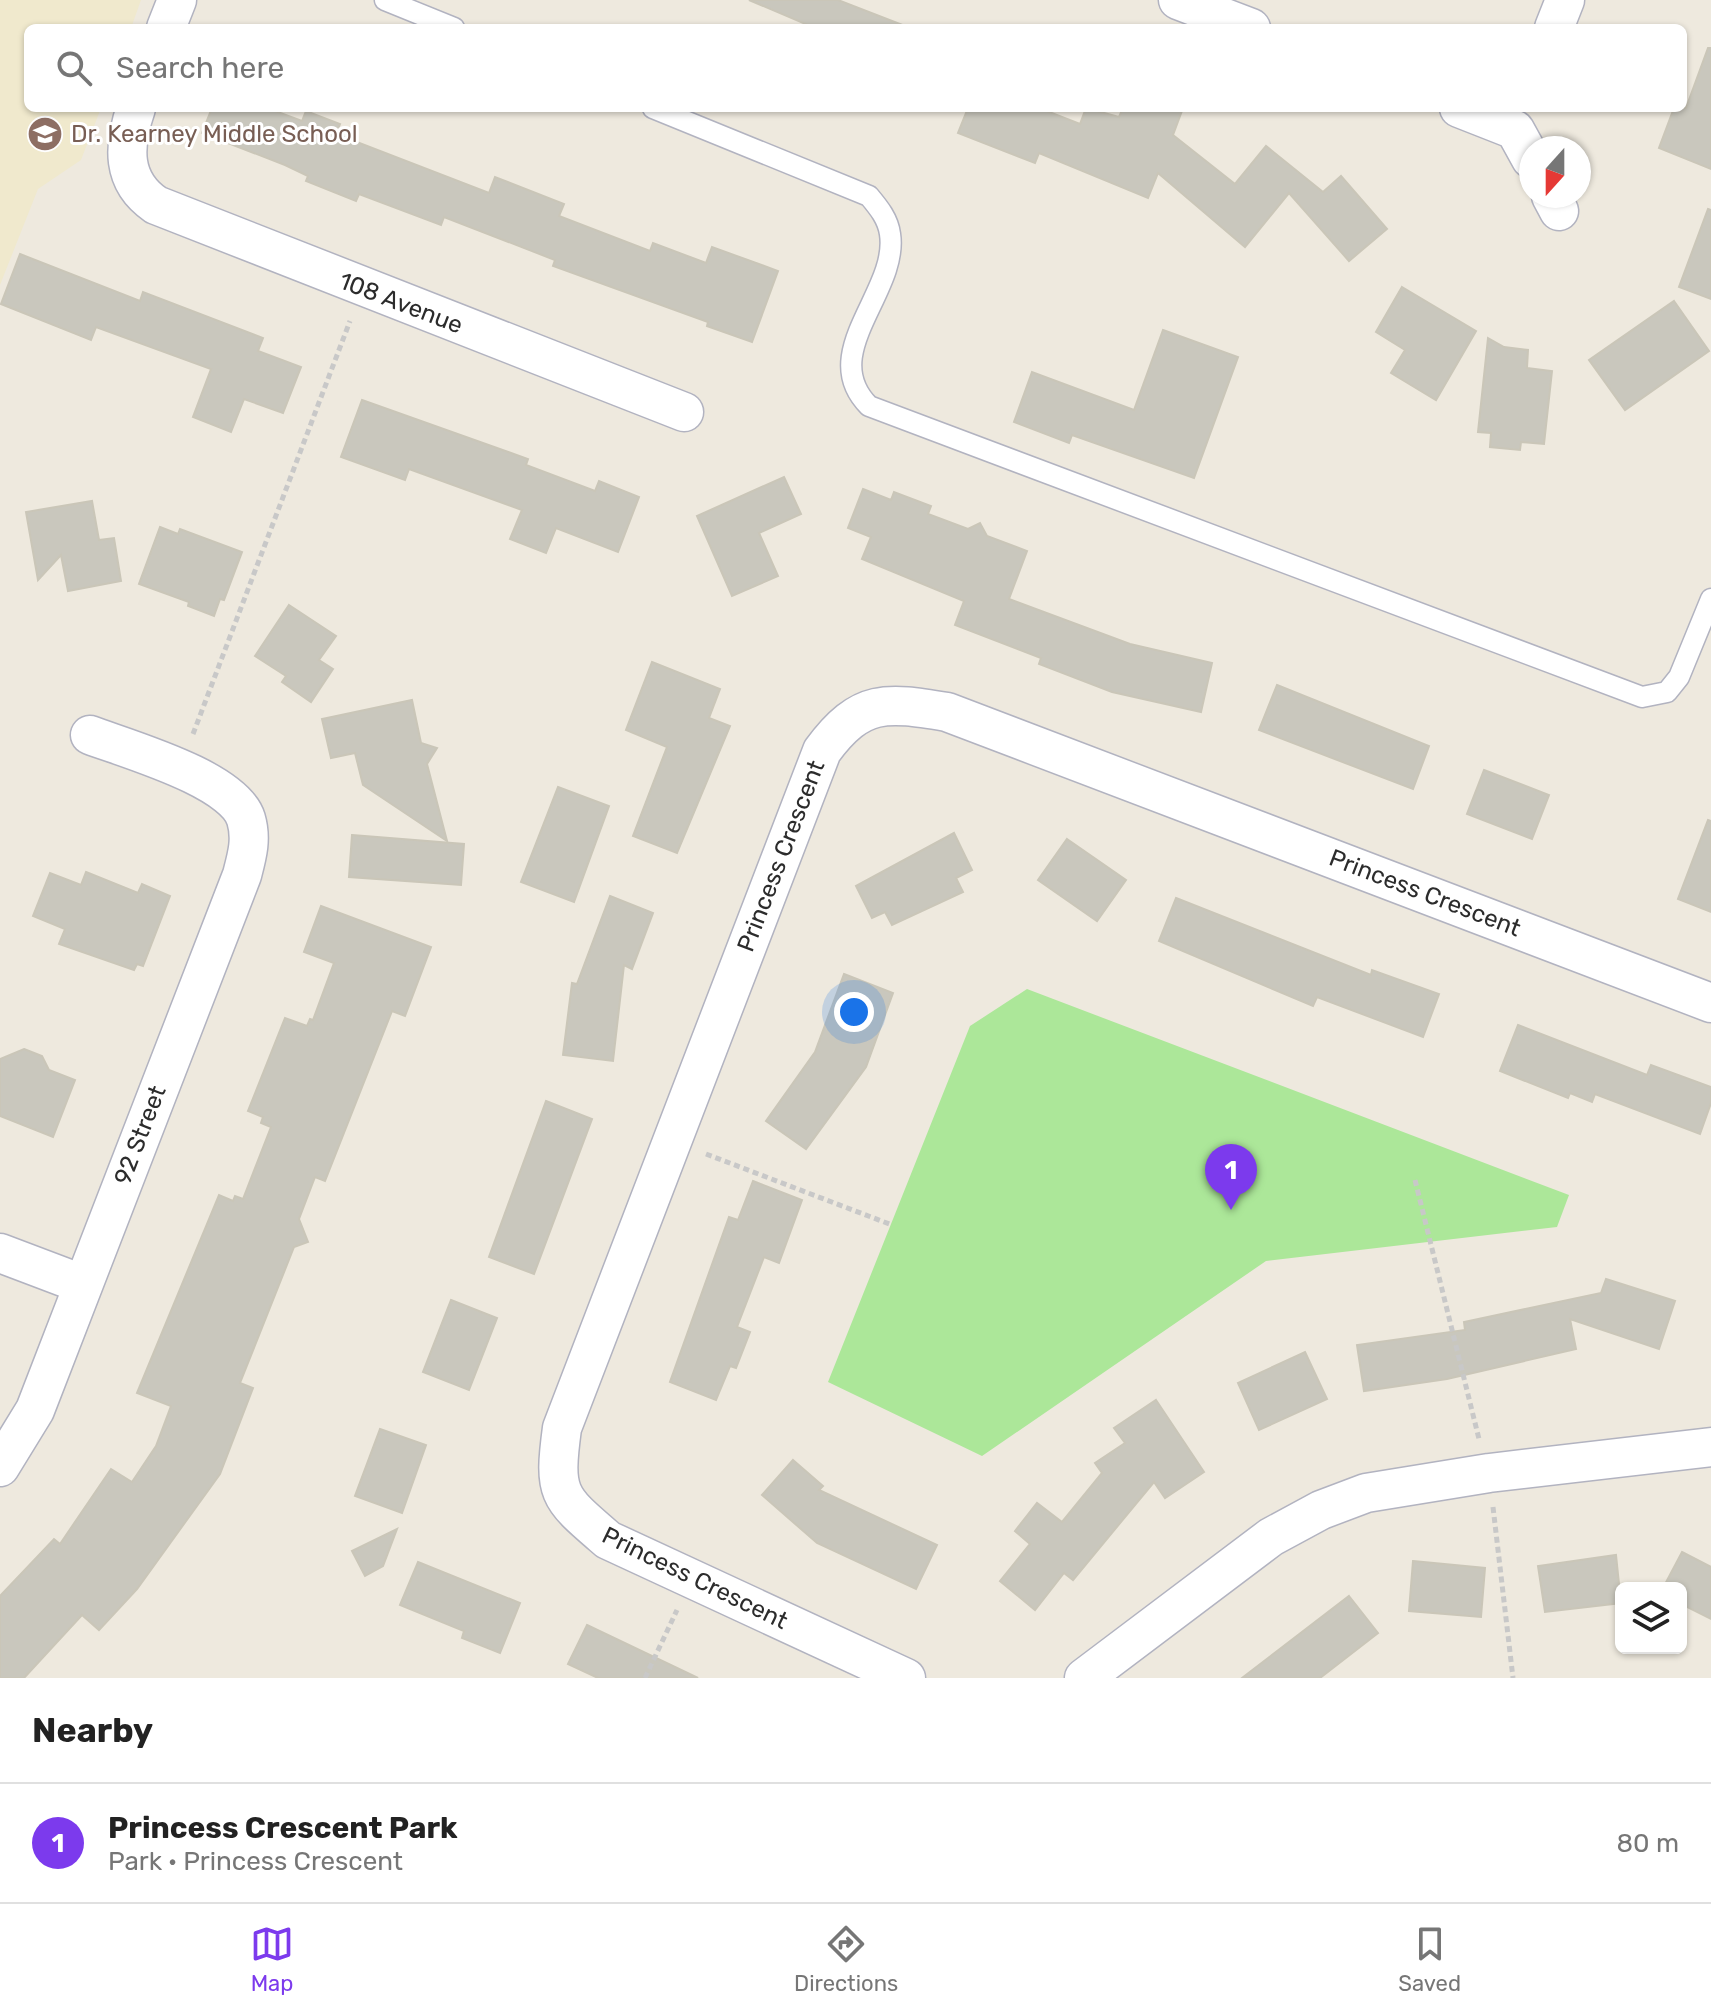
<!DOCTYPE html>
<meta charset="utf-8">
<style>
:root{--surface:#fff;--page:#f6f6f6;--text:#222;--muted:#767676;--line:#e0e0e0;--accent:#7c3aed}
body{margin:0;font-family:Rubik,sans-serif;background:var(--page);color:var(--text)}
.controls{position:absolute;right:24px;bottom:24px;display:grid;overflow:hidden;border-radius:12px;box-shadow:0 2px 6px #0004}
.controls button{width:72px;height:72px;display:grid;place-items:center;padding:0;border:0;border-bottom:2px solid var(--line);background:var(--surface);color:var(--text);font:40px sans-serif}
.compass{position:absolute;left:1519px;top:136px;width:72px;height:72px;border-radius:50%;background:var(--surface);box-shadow:0 2px 6px #0004;rotate:201deg}
.you{position:absolute;left:854px;top:1012px;width:28px;height:28px;margin:-20px;border:6px solid #fff;border-radius:50%;background:#1a73e8;box-shadow:0 0 0 12px #1a73e833}
.badge{display:grid;place-items:center;width:52px;height:52px;border-radius:50%;background:var(--accent);color:#fff;font-size:26px;font-weight:700}
.pin{position:absolute;translate:-50% -66px;filter:drop-shadow(0 2px 4px #0008)}
.pin::after{content:'';position:absolute;top:42px;width:28px;height:24px;background:inherit;clip-path:polygon(0 0,100% 0,50% 100%)}
.list{margin:0;padding:0;list-style:none}
h2{display:flex;justify-content:space-between;align-items:center;height:104px;margin:0;padding:0 32px;font-size:34px}
h2 small{font-size:26px;font-weight:400;color:var(--muted)}
.list li{display:grid;grid-template-columns:52px 1fr auto;gap:24px;align-items:center;box-sizing:border-box;height:120px;padding:0 32px;border-top:2px solid var(--line)}
.list b{display:block;font-size:30px;white-space:nowrap}
.list p{margin:0;font-size:26px;white-space:nowrap;color:var(--muted)}
.list em{font-size:26px;font-style:normal;color:var(--muted)}
.icon{flex:none;width:44px;height:44px;fill:none;stroke:currentColor;stroke-width:2;stroke-linecap:round;stroke-linejoin:round}
.map{position:relative;flex:none;width:1711px;height:1678px;overflow:hidden}
.search{position:absolute;background:var(--surface);box-shadow:0 2px 6px #0004;left:24px;right:24px;top:24px;height:88px;display:flex;align-items:center;gap:20px;box-sizing:border-box;padding:0 28px;border-radius:12px;color:var(--muted);font-size:30px}
.sheet{height:224px;background:var(--surface)}
nav{display:flex;justify-content:space-around;align-items:center;box-sizing:border-box;height:112px;border-top:2px solid var(--line);background:var(--surface);font-size:22px;color:var(--muted)}
nav a{display:grid;justify-items:center;gap:4px}
nav .on{color:var(--accent)}
.map>svg:first-child{display:block}
.education{fill:#f0e9cd}
.green{fill:#ace799}
.building{fill:#c9c7bd;stroke:#cac6b8;stroke-width:2}
.lines{fill:none;stroke-linecap:round;stroke-linejoin:round}
.lane-casing{stroke:#b2b3c0;stroke-width:23}
.street-casing{stroke:#b2b3c0;stroke-width:41}
.path{stroke:#c8c8c8;stroke-width:5;stroke-dasharray:6 4;stroke-linecap:butt}
.lane{stroke:#fff;stroke-width:20}
.street{stroke:#fff;stroke-width:38}
.labels{text-anchor:middle;stroke-width:6;stroke-linejoin:round;paint-order:stroke}
.education-label{font-size:24px;fill:#785e54;stroke:#fff;text-anchor:start}
.street-label{font-size:24px;fill:#2c2c2c;stroke:#fff}
</style>
<div class="map">
<svg width="1711" height="1678" viewBox="0 0 1711 1678">
<rect width="100%" height="100%" fill="#eee9de"/>
<!-- education -->
<path class="education" d="M 0,0 L 141,0 L 131,28 L 28,28 L 28,108 L 101,108 L 81,160 L 38,189 L 0,285 Z"/>
<!-- green -->
<path class="green" d="M 1027,989 L 1569,1195 L 1557,1227 L 1266,1261 L 982,1456 L 828,1382 L 970,1026 Z"/>
<!-- building -->
<g class="building">
<path d="M 749,0 L 838,0 L 905,26 L 815,28 Z"/>
<path d="M 1708,48 L 1711,48 L 1711,169 L 1659,148 L 1674,108 L 1686,108 Z"/>
<path d="M 212,108 L 267,108 L 302,121 L 306,111 L 340,124 L 336,134 L 489,193 L 495,177 L 564,204 L 559,216 L 650,251 L 653,243 L 706,263 L 712,247 L 778,271 L 752,342 L 707,326 L 708,322 L 553,266 L 555,260 L 444,217 L 441,225 L 359,194 L 356,201 L 306,181 L 308,176 L 285,165 L 202,133 Z"/>
<path d="M 968,108 L 1039,108 L 1080,124 L 1086,108 L 1119,117 L 1123,108 L 1183,108 L 1173,135 L 1235,184 L 1266,146 L 1323,192 L 1341,176 L 1387,229 L 1349,261 L 1289,193 L 1245,247 L 1158,173 L 1148,198 L 1039,153 L 1035,163 L 958,133 Z"/>
<path d="M 1708,209 L 1711,210 L 1711,299 L 1679,287 Z"/>
<path d="M 20,254 L 140,301 L 143,292 L 263,338 L 258,351 L 301,367 L 283,413 L 244,399 L 231,432 L 193,417 L 211,369 L 96,327 L 91,340 L 1,304 Z"/>
<path d="M 1402,287 L 1476,331 L 1436,400 L 1391,373 L 1405,350 L 1376,332 Z"/>
<path d="M 1674,301 L 1709,351 L 1625,410 L 1589,360 Z"/>
<path d="M 1163,330 L 1238,357 L 1194,478 L 1072,435 L 1069,443 L 1014,422 L 1032,372 L 1134,410 Z"/>
<path d="M 1488,338 L 1504,347 L 1528,350 L 1527,368 L 1552,371 L 1544,444 L 1521,442 L 1520,450 L 1490,447 L 1491,433 L 1478,432 Z"/>
<path d="M 362,400 L 528,459 L 526,465 L 595,491 L 599,481 L 639,497 L 618,552 L 556,528 L 546,553 L 510,539 L 522,510 L 409,469 L 405,480 L 341,457 Z"/>
<path d="M 784,477 L 801,514 L 759,533 L 778,576 L 732,596 L 697,516 Z"/>
<path d="M 863,489 L 891,500 L 894,492 L 931,506 L 928,514 L 968,529 L 980,523 L 987,536 L 1027,551 L 1009,599 L 1130,644 L 1212,663 L 1201,712 L 1112,692 L 1039,664 L 1041,658 L 955,625 L 964,601 L 862,559 L 871,537 L 848,528 Z"/>
<path d="M 92,501 L 99,540 L 114,538 L 121,581 L 68,591 L 61,555 L 38,580 L 26,512 Z"/>
<path d="M 160,527 L 178,534 L 180,529 L 242,552 L 224,600 L 220,599 L 214,616 L 188,606 L 189,602 L 139,584 Z"/>
<path d="M 289,605 L 336,636 L 319,660 L 333,669 L 311,702 L 282,682 L 286,676 L 255,656 Z"/>
<path d="M 652,662 L 720,689 L 709,718 L 730,726 L 677,853 L 633,836 L 667,747 L 626,730 Z"/>
<path d="M 1277,685 L 1429,746 L 1413,789 L 1259,730 Z"/>
<path d="M 412,700 L 421,743 L 437,748 L 427,764 L 447,841 L 363,785 L 355,753 L 331,758 L 322,719 Z"/>
<path d="M 1484,770 L 1549,795 L 1532,839 L 1467,814 Z"/>
<path d="M 558,787 L 609,806 L 574,902 L 521,882 Z"/>
<path d="M 1708,820 L 1711,821 L 1711,912 L 1678,899 Z"/>
<path d="M 954,833 L 972,870 L 956,878 L 963,892 L 892,925 L 885,912 L 872,918 L 856,886 Z"/>
<path d="M 352,835 L 464,844 L 461,885 L 349,877 Z"/>
<path d="M 1067,839 L 1126,880 L 1097,921 L 1038,880 Z"/>
<path d="M 86,872 L 138,893 L 142,884 L 170,896 L 143,966 L 137,964 L 134,970 L 59,944 L 65,929 L 33,916 L 50,873 L 81,885 Z"/>
<path d="M 610,896 L 653,913 L 632,969 L 624,965 L 613,1061 L 563,1055 L 572,983 L 577,984 Z"/>
<path d="M 1176,898 L 1371,975 L 1372,970 L 1439,994 L 1423,1037 L 1317,997 L 1313,1006 L 1159,941 Z"/>
<path d="M 321,906 L 431,947 L 405,1016 L 392,1011 L 325,1181 L 315,1177 L 299,1219 L 308,1242 L 294,1247 L 240,1383 L 253,1388 L 220,1474 L 137,1589 L 99,1630 L 82,1615 L 24,1678 L 0,1678 L 0,1596 L 54,1539 L 60,1544 L 111,1469 L 132,1482 L 156,1446 L 171,1406 L 137,1393 L 219,1195 L 233,1201 L 235,1196 L 243,1199 L 271,1127 L 261,1123 L 263,1117 L 248,1111 L 285,1018 L 307,1026 L 310,1019 L 313,1020 L 334,963 L 304,952 Z"/>
<path d="M 844,974 L 893,993 L 866,1067 L 806,1149 L 766,1121 L 815,1052 Z"/>
<path d="M 1518,1025 L 1647,1075 L 1651,1065 L 1711,1087 L 1711,1103 L 1700,1134 L 1595,1094 L 1592,1102 L 1570,1093 L 1568,1098 L 1500,1071 Z"/>
<path d="M 24,1049 L 42,1056 L 49,1070 L 75,1080 L 53,1137 L 0,1116 L 0,1059 Z"/>
<path d="M 546,1101 L 592,1119 L 534,1274 L 489,1257 Z"/>
<path d="M 753,1181 L 802,1200 L 779,1263 L 764,1257 L 737,1327 L 750,1332 L 736,1368 L 730,1366 L 716,1400 L 670,1382 L 729,1217 L 738,1220 Z"/>
<path d="M 1606,1279 L 1675,1301 L 1659,1349 L 1570,1319 L 1576,1349 L 1447,1379 L 1364,1391 L 1357,1345 L 1465,1330 L 1464,1322 L 1601,1293 Z"/>
<path d="M 451,1300 L 497,1318 L 469,1390 L 423,1372 Z"/>
<path d="M 1305,1352 L 1327,1399 L 1259,1430 L 1238,1383 Z"/>
<path d="M 1156,1400 L 1204,1472 L 1165,1498 L 1154,1482 L 1073,1580 L 1064,1573 L 1035,1610 L 1000,1581 L 1030,1544 L 1015,1531 L 1037,1503 L 1062,1522 L 1102,1473 L 1095,1463 L 1125,1443 L 1114,1428 Z"/>
<path d="M 380,1429 L 426,1445 L 402,1513 L 355,1496 Z"/>
<path d="M 793,1460 L 823,1486 L 819,1490 L 937,1545 L 916,1589 L 817,1543 L 762,1495 Z"/>
<path d="M 397,1529 L 383,1566 L 365,1576 L 352,1551 Z"/>
<path d="M 1682,1552 L 1711,1567 L 1711,1619 L 1681,1604 L 1681,1588 L 1663,1588 Z"/>
<path d="M 1616,1555 L 1621,1603 L 1545,1612 L 1538,1566 Z"/>
<path d="M 1413,1561 L 1485,1568 L 1481,1617 L 1409,1611 Z"/>
<path d="M 418,1562 L 520,1603 L 500,1653 L 462,1638 L 464,1631 L 400,1605 Z"/>
<path d="M 1349,1596 L 1378,1633 L 1320,1678 L 1242,1678 Z"/>
<path d="M 587,1625 L 698,1678 L 598,1678 L 568,1664 Z"/>
</g>
<g class="lines">
<defs>
<g id="lane">
<path d="M 385,0 L 454,28"/>
<path d="M 653,108 L 869,196 C 879,208 888,219 890,234 C 899,292 816,353 869,406 L 1642,697 L 1667,692 L 1679,677 L 1711,599"/>
</g>
<g id="street">
<path d="M 1178,0 L 1251,28"/>
<path d="M 166,28 L 177,0"/>
<path d="M 1554,28 L 1565,0"/>
<path d="M 136,108 C 123,146 121,181 156,205 L 684,412"/>
<path d="M 1459,108 L 1515,130 L 1531,159"/>
<path d="M 1551,196 L 1559,211"/>
<path d="M 0,1253 L 82,1284"/>
<path d="M 0,1467 L 35,1410 L 242,875 C 247,856 252,839 246,819 C 234,779 127,749 90,735"/>
<path d="M 906,1678 L 608,1540 C 558,1497 553,1495 562,1428 L 822,751 C 861,698 886,702 947,712 L 1711,1003"/>
<path d="M 1084,1678 L 1271,1537 L 1321,1510 L 1366,1493 L 1489,1473 L 1711,1447"/>
</g>
</defs>
<!-- lane casing -->
<use href="#lane" class="lane-casing"/>
<!-- street casing -->
<use href="#street" class="street-casing"/>
<!-- path -->
<g class="path">
<path d="M 193,734 L 350,321"/>
<path d="M 706,1154 L 892,1225"/>
<path d="M 1415,1180 L 1479,1439"/>
<path d="M 1493,1507 L 1513,1678"/>
<path d="M 645,1678 L 677,1610"/>
</g>
<!-- lane -->
<use href="#lane" class="lane"/>
<!-- street -->
<use href="#street" class="street"/>
</g>
<!-- icons -->
<defs>
<symbol id="school-disc" viewBox="-11 -11 22 22"><circle r="9.5" fill="#8d6e63" stroke="#fff"/><path d="M0-5L7-2L0 1L-7-2ZM-4 1L0 2.5L4 1V4Q0 6-4 4Z" fill="#fff"/></symbol>
</defs>
<g fill-rule="evenodd">
<use href="#school-disc" x="25" y="114" width="40" height="40"/>
</g>
<g class="labels">
<!-- education labels -->
<g class="education-label">
<text x="71" y="142">Dr. Kearney Middle School</text>
</g>
<!-- street labels -->
<g class="street-label">
<text transform="translate(401 303) rotate(21)" y="8">108 Avenue</text>
<text transform="translate(781 856) rotate(-69)" y="8">Princess Crescent</text>
<text transform="translate(1425 893) rotate(21)" y="8">Princess Crescent</text>
<text transform="translate(140 1135) rotate(-69)" y="8">92 Street</text>
<text transform="translate(695 1578) rotate(26)" y="8">Princess Crescent</text>
</g>
</g>
</svg>
<div class="controls">
<button><svg class="icon" aria-label="layers" viewBox="0 0 24 24"><path d="M12 4l9 5-9 5-9-5zM3 14l9 5 9-5"/></svg></button>
</div>
<svg class="compass" viewBox="-18 -18 36 36"><path d="M0-13l5 13h-10z" fill="#e53935"/><path d="M0 13l5-13h-10z" fill="#767676"/></svg>
<div class="you"></div>
<div class="pin badge" style="left:1231px;top:1210px">1</div>
<div class="search"><svg class="icon" aria-label="search" viewBox="0 0 24 24"><circle cx="10" cy="10" r="6"/><path d="M15 15l6 6"/></svg>Search here</div>
</div>
<section class="sheet">
<h2>Nearby<small></small></h2>
<ul class="list">
<li><span class="badge">1</span><div><b>Princess Crescent Park</b><p>Park · Princess Crescent</p></div><em>80 m</em></li>
</ul>
</section>
<nav>
<a class="on"><svg class="icon" aria-label="map" viewBox="0 0 24 24"><path d="M3 6l6-2 6 2 6-2v14l-6 2-6-2-6 2zM9 4v14M15 6v14"/></svg>Map</a>
<a><svg class="icon" aria-label="directions" viewBox="0 0 24 24"><path d="M12 3l9 9-9 9-9-9zM9 14v-3h6M13 9l2 2-2 2"/></svg>Directions</a>
<a><svg class="icon" aria-label="saved" viewBox="0 0 24 24"><path d="M7 4h10v16l-5-4-5 4z"/></svg>Saved</a>
</nav>
